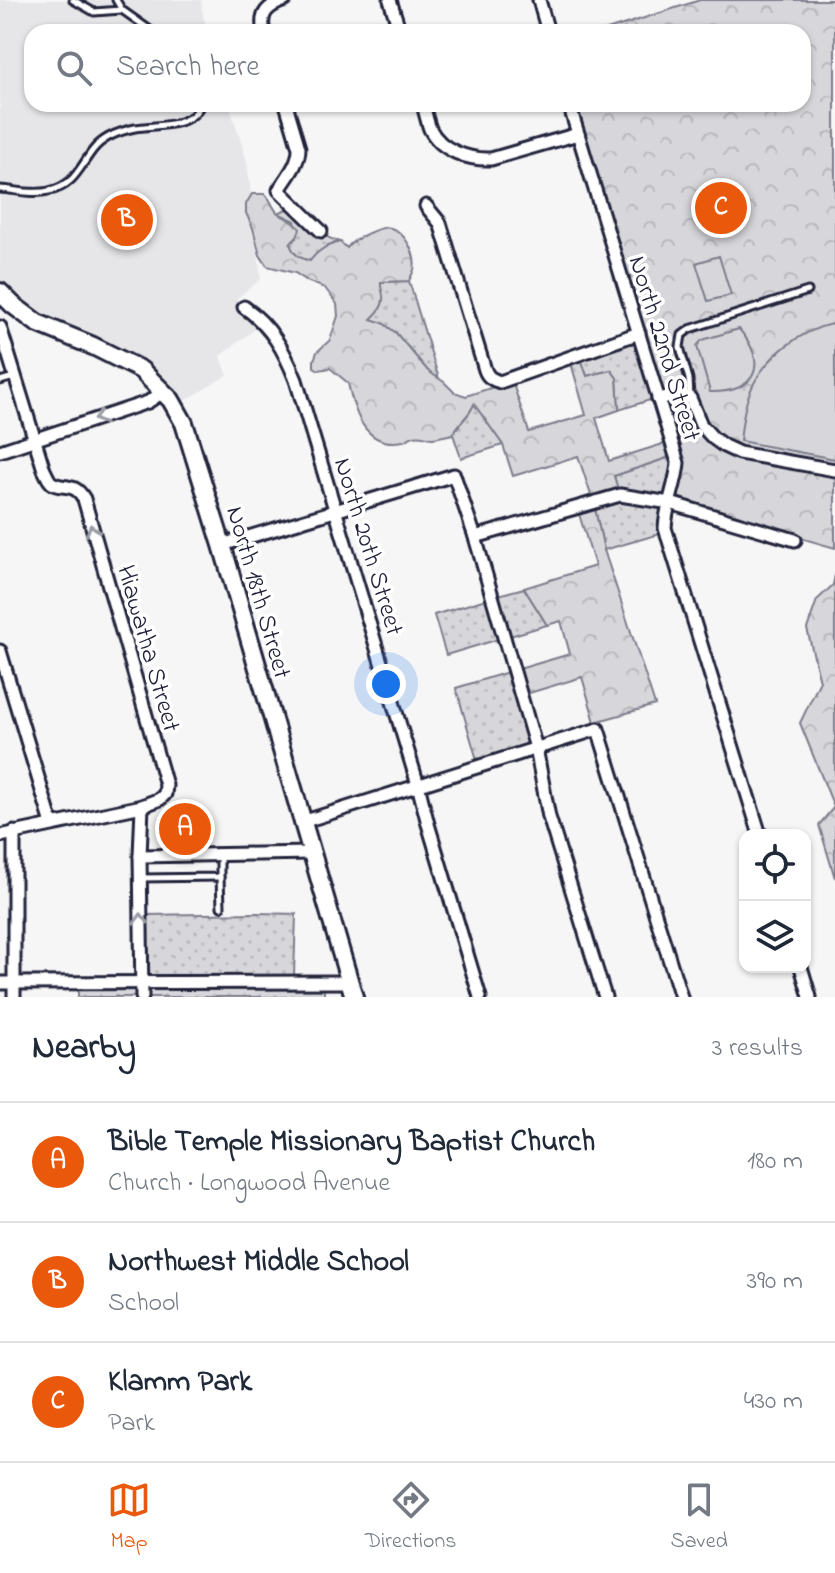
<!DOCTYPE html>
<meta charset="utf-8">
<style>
:root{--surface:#fff;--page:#f6f6f7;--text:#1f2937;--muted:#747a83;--line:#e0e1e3;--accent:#ea580c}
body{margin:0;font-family:"Indie Flower",sans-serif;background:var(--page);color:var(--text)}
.controls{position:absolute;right:24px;bottom:24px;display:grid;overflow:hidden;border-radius:16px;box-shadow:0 2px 6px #0004}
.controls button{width:72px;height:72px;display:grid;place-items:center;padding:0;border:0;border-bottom:2px solid var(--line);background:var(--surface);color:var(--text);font:40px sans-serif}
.you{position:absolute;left:386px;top:684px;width:28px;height:28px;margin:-20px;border:6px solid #fff;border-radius:50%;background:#1a73e8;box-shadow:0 0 0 12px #1a73e833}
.badge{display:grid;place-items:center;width:52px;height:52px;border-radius:50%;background:var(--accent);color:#fff;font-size:26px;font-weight:700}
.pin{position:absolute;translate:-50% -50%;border:4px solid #fff;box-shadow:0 2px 8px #0006}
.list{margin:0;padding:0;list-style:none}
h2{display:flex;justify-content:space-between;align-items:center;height:104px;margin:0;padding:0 32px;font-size:34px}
h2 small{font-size:26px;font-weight:400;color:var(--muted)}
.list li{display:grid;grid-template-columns:52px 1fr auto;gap:24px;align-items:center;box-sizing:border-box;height:120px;padding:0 32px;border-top:2px solid var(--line)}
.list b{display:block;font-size:30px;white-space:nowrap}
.list p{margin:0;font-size:26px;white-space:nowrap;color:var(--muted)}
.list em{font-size:26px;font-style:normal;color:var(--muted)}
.icon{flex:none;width:44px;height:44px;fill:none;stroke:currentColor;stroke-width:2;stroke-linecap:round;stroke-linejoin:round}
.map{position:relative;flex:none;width:835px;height:997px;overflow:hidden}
.search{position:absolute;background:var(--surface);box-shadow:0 2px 6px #0004;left:24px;right:24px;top:24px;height:88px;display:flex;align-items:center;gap:20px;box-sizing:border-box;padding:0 28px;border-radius:24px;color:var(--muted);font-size:30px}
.sheet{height:464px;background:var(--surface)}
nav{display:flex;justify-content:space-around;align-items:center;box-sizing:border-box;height:112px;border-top:2px solid var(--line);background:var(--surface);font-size:22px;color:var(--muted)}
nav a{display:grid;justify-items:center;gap:4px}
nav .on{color:var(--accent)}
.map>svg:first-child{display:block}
.built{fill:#e6e6e9}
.grass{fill:url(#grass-dots);stroke:#7c7c8b;stroke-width:2}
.forest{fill:url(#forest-crowns);stroke:#7c7c8b;stroke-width:2}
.pitch{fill:#d7d7db;stroke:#7c7c8b;stroke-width:2}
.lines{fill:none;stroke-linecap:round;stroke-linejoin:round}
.lane-casing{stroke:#22223b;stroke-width:11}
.street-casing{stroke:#22223b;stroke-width:17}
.secondary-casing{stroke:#22223b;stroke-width:22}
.lane{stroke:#fff;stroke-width:5}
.street{stroke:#fff;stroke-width:11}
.secondary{stroke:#fff;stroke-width:16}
.oneway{stroke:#9c9ca7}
.labels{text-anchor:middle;stroke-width:7;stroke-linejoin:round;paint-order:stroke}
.street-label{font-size:26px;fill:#22223b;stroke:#fff}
</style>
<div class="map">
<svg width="835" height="997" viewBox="0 0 835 997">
<defs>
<pattern id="grass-dots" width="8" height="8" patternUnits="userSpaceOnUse" patternTransform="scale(2)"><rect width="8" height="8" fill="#d7d7db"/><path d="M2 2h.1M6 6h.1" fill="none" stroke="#b8b8bd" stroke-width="1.8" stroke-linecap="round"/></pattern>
<pattern id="forest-crowns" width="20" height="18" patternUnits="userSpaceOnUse" patternTransform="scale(2)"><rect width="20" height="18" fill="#d7d7db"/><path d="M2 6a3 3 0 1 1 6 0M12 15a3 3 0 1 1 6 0" fill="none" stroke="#b8b8bd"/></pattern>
</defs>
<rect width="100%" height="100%" fill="#f6f6f7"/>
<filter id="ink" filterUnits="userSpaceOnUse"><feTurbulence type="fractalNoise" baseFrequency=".0125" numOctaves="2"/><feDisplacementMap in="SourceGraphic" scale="16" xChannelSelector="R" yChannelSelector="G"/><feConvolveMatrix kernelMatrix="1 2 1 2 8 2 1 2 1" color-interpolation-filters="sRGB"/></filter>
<g filter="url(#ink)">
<!-- built -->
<path class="built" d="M 0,0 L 201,0 L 203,16 L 208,32 L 32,32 L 32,104 L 229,104 L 247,161 L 261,279 L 236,299 L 259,326 L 220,356 L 228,375 L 181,403 L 170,388 L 152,370 L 129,354 L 34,312 L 22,303 L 0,279 Z"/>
<!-- grass -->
<g class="grass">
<path d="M 291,207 C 306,222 319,236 340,242 L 328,245 L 310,261 C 299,258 294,255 290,244 L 297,237 L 295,221 L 278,213 Z"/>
<path d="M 409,281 L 439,379 L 428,371 L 396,333 L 371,319 L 379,310 L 381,282 Z"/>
<path d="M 629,343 L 637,345 L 653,399 L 619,410 L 617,378 L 611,370 L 587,376 L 581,359 Z"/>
<path d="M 474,403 L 503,445 L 461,458 L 453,434 C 459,422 471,416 474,403 Z"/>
<path d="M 670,457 L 671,469 L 667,493 L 663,496 L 618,490 L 614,476 Z"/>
<path d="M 622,501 L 659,507 C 664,514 661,524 663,533 L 604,550 L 595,509 Z"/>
<path d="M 524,588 L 547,625 L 510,636 L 498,595 Z"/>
<path d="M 486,599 L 499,639 L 446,655 L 434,615 Z"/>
<path d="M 508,672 L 528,740 L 526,744 L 477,760 L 456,688 Z"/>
<path d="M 257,913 L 296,914 L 294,975 L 151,976 L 147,972 L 148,915 Z"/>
<path d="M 134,986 L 137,990 L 137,997 L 78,997 L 78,987 Z"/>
<path d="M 151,986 L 324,986 L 324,997 L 148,997 L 148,988 Z"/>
</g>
<!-- forest -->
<g class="forest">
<path d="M 700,0 L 835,0 L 835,548 L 683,504 L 678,501 L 677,496 L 683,473 L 681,453 L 575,104 L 803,104 L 803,32 L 601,32 Z"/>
<path d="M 252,194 L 265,194 C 271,199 272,207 277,212 C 285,220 293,218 300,229 L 297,237 L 290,244 C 294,255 299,258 310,261 C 318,250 326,246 340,242 L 347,248 C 353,239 381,225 391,228 C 406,233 417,255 414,270 C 413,273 410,278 409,281 L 381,282 C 380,289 384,293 383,299 C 383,308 376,314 371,319 L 383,323 L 396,333 L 428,371 L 444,382 L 454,392 L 466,396 L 512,381 L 529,432 L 586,415 L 571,363 L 581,359 L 587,376 L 611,370 L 617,378 L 619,410 L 596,418 L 609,461 L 666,443 L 670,457 L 614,476 L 618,490 L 592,498 L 578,456 L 513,476 L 503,445 L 474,404 C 470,415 459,422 453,434 C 447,435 440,437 433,438 C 427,438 421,434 414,436 C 405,439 412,439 403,441 C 365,449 354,412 348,383 L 330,368 L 319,370 L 314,367 L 314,360 L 317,352 L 330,340 L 338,316 L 337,304 L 325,288 L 309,282 L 295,273 L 267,266 L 260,255 L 253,228 L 246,213 L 246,204 Z"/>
<path d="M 595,509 L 604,550 L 655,705 L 595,722 L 582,677 L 526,694 L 519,669 L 570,654 L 561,621 L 547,625 L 524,588 L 595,566 L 579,514 Z"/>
<path d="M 835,575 L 835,878 L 819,825 L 834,807 L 800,723 L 820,681 L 807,629 L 817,600 L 833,585 Z"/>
</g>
<!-- pitch -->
<g class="pitch">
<path d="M 719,256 L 731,295 L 708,301 L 696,263 Z"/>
<path d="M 835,323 L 835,459 L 740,441 C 742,424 744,407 750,392 C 764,357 799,331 835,323 Z"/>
<path d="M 739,329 C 769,364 757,393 710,392 L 697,346 L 702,340 Z"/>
</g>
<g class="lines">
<defs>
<g id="lane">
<path d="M 73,0 L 94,12 L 122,10"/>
<path d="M 116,0 L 122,10 L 153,32"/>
<path d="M 0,189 C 16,190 33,195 49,191 C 74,186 79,168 93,150 C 103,137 120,131 135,128 C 157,124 191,129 201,104"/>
<path d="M 0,381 L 14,377"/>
<path d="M 690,397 L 689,379 L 680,347 L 682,335 L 690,329 L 808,291"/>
<path d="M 220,877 L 221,907"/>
<path d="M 140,878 L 220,877 L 220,856"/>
</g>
<g id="street">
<path d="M 390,0 L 400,32"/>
<path d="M 539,0 L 548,32"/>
<path d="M 264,32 C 259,13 268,6 285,0"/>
<path d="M 286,104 L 299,148 C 299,164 287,177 279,190 L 321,231"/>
<path d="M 423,104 C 425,112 427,121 430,129 C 441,151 469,160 491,159 L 578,134"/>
<path d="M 569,104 L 678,463 C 676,485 666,506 665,528 L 760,835"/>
<path d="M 426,206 L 440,223 L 485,370 C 488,378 492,379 500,382 L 639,333"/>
<path d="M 244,307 C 271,326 284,350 296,380 L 418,785 L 428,824 L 480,997"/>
<path d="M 0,327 L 44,470 C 47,475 48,480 52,483 C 63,490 74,481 84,499 L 166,785 L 165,794 L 160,799 L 142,806 L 0,836"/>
<path d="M 658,399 L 681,394 L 690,398 L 701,425 L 713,438 L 724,446 L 739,453 L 835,470"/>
<path d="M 0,451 L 148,402 L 163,392"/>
<path d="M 475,537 L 620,495 L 670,503 L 795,540"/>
<path d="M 222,545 L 454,475 L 475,537 L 536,748 L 549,817 L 605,997"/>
<path d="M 0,651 L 52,824"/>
<path d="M 142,806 L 140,856 L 142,997"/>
<path d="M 302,822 L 598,729 L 681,997"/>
<path d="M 140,856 L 311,853"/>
<path d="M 801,967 L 810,997"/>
<path d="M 0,983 L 349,982"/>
<path d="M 14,997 L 14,832"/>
</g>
<path id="secondary" d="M 0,292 L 13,305 L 37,323 L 93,346 L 141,370 L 171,400 L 184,423 L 222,545 L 354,997"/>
</defs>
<!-- lane casing -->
<use href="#lane" class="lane-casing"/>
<!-- street casing -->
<use href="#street" class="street-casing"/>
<!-- secondary casing -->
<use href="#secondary" class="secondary-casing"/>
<!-- lane -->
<use href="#lane" class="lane"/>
<!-- street -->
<use href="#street" class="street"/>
<!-- secondary -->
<use href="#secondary" class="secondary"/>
</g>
<!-- one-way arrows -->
<defs><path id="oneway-chevron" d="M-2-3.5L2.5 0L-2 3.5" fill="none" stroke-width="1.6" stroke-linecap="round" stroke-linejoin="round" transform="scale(2)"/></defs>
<g class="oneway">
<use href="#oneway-chevron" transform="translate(99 418) rotate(162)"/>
<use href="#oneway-chevron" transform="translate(92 530) rotate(-106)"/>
<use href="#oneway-chevron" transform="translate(141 919) rotate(-91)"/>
</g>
</g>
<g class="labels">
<!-- street labels -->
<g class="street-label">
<text transform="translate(666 348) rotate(73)" y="9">North 22nd Street</text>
<text transform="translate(370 546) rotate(73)" y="9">North 20th Street</text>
<text transform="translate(260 592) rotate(74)" y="9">North 18th Street</text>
<text transform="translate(150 648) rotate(74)" y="9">Hiawatha Street</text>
</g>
</g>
</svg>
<div class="controls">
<button><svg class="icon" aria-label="locate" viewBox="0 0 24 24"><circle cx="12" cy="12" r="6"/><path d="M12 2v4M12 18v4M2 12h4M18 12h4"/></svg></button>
<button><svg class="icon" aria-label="layers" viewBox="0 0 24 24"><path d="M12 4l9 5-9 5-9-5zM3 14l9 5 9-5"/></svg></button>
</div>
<div class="you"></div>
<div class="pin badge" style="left:185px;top:829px">A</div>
<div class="pin badge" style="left:127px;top:220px">B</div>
<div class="pin badge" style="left:721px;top:208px">C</div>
<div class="search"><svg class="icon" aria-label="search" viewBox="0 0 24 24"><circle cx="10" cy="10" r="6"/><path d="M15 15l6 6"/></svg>Search here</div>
</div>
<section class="sheet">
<h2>Nearby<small>3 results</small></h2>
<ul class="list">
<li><span class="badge">A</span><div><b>Bible Temple Missionary Baptist Church</b><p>Church · Longwood Avenue</p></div><em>180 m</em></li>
<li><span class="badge">B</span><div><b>Northwest Middle School</b><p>School</p></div><em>390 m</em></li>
<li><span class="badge">C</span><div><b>Klamm Park</b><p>Park</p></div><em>430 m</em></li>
</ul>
</section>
<nav>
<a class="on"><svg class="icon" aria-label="map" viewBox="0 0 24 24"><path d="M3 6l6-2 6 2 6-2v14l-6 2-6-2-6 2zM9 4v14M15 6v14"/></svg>Map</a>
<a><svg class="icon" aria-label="directions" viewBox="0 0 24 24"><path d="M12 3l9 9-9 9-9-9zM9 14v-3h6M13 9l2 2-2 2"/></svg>Directions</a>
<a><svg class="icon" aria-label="saved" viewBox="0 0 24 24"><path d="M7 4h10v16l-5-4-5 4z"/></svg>Saved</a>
</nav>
